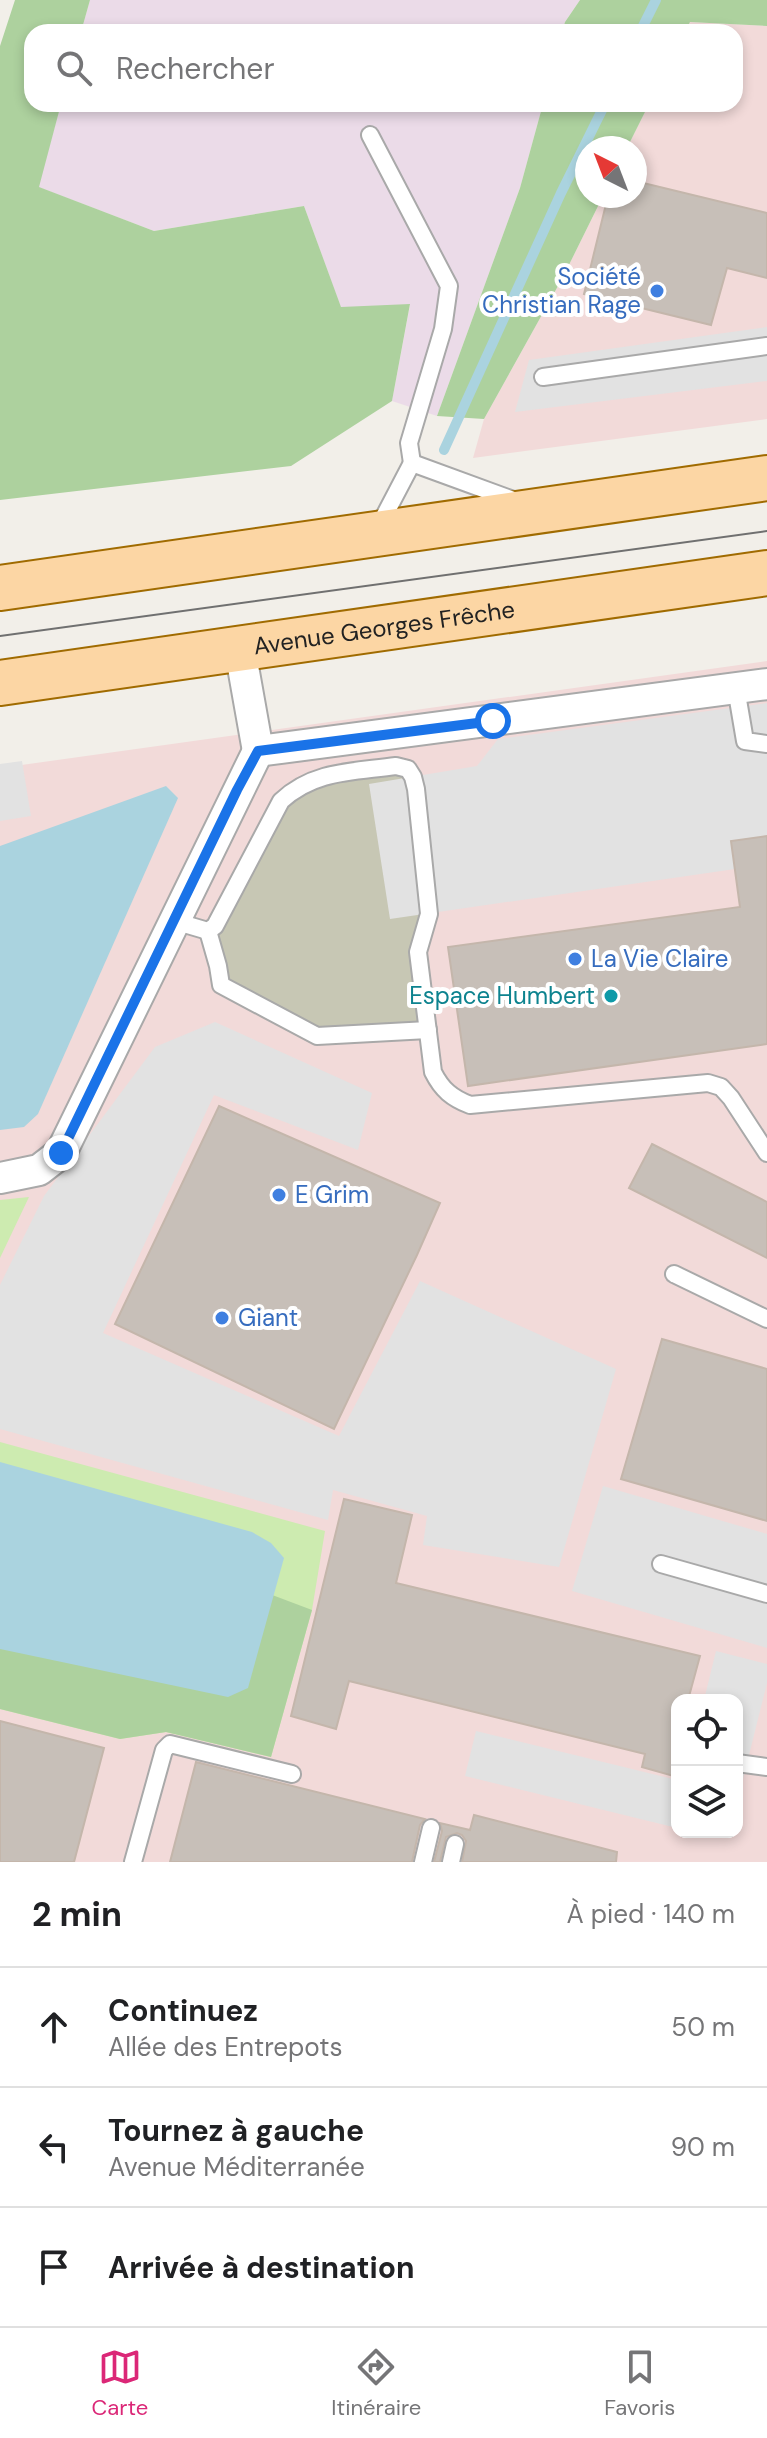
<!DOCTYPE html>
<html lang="fr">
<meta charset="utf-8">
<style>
:root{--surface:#fff;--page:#f2f2f2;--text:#202124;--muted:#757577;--line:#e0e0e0;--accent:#db2777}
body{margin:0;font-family:"DM Sans",sans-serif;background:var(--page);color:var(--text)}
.controls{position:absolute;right:24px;bottom:24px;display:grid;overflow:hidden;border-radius:16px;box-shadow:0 4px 12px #0003}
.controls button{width:72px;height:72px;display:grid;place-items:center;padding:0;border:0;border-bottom:2px solid var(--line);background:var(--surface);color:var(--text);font:40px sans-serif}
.compass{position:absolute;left:575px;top:136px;width:72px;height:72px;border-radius:50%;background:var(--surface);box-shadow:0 4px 12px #0003;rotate:318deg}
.stop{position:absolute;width:24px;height:24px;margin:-18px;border:6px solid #1a73e8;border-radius:50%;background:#fff}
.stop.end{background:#1a73e8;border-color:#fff;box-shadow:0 2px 8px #0008}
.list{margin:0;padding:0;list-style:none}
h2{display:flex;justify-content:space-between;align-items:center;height:104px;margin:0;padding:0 32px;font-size:34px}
h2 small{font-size:26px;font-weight:400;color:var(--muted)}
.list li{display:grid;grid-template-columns:52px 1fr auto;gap:24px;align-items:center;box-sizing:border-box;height:120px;padding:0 32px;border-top:2px solid var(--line)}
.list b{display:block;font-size:30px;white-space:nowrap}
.list p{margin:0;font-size:26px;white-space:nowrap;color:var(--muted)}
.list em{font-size:26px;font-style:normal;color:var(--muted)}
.icon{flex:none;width:44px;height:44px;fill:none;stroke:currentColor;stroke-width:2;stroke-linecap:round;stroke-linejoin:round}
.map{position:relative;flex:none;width:767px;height:1862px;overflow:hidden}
.search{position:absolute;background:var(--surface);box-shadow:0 4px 12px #0003;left:24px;right:24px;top:24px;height:88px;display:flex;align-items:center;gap:20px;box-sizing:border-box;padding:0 28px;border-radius:24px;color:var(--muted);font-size:30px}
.sheet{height:464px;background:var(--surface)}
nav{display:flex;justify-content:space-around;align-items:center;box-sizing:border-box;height:112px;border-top:2px solid var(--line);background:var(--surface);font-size:22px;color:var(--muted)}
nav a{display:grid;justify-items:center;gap:4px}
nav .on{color:var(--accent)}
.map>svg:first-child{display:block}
.commercial{fill:#f2dad9;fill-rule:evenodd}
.industrial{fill:#ebdbe8}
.construction{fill:#c7c7b4}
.grass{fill:#cdebb0}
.forest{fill:#add19e}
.parking{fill:#e2e2e2}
.water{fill:#aad3df}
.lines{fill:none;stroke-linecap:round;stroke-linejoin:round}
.stream{stroke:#aad3df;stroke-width:10}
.building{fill:#c7bfb8;stroke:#c4b6ab;stroke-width:2}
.service-casing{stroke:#a9a9a9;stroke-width:20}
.minor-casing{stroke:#a9a9a9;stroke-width:34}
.primary-casing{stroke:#a06b00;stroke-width:48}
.service{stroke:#fff;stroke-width:16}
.minor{stroke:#fff;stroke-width:30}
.primary{stroke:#fcd6a4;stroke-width:44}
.tram{stroke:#707070;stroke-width:2}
.route{stroke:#1a73e8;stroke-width:10}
.shop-dot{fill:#3f7fe0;stroke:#fff;stroke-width:3}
.culture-dot{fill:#0f9aa8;stroke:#fff;stroke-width:3}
.labels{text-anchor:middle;stroke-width:8;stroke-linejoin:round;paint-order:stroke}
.shop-label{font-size:24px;fill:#366cbe;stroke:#fff;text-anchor:start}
.street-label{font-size:24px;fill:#222;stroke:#fff}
.culture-label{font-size:24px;fill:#0d838f;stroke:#fff;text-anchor:end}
</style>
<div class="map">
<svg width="767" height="1862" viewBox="0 0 767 1862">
<rect width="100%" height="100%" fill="#f2efe9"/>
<!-- commercial -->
<g class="commercial">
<path d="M 690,22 L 767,26 L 767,419 L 473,458 L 484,419 L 563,277 L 603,196 L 635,196 L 635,148 L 627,148 L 649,104 L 735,104 L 735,32 L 685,32 Z"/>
<path d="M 767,661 L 767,1862 L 0,1862 L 0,768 ZM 677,1700 L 737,1700 L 737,1832 L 677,1832 Z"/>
</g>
<!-- industrial -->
<g class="industrial">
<path d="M 90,0 L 580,0 L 565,22 L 562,32 L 81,32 Z"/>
<path d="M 61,104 L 543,104 L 520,188 L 437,416 L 392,401 L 410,305 L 341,308 L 304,206 L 154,231 L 38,187 Z"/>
</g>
<!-- construction -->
<path class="construction" d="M 408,769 L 429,914 L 418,952 L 425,1030 L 317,1036 L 221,985 L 215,926 L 281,801 L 319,777 Z"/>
<!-- grass -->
<g class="grass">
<path d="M 29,1197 L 0,1258 L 0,1200 Z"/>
<path d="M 0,1442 L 325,1531 L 312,1610 L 271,1757 L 166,1732 L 120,1739 L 0,1709 Z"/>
</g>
<!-- forest -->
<g class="forest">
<path d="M 15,0 L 90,0 L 81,32 L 32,32 L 32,104 L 61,104 L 39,187 L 154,231 L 304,206 L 341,307 L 410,304 L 392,401 L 291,466 L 0,500 L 0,46 Z"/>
<path d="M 580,0 L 767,0 L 767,26 L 690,22 L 685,32 L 562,32 L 565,22 Z"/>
<path d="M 543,104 L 649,104 L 627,148 L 587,148 L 587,196 L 603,196 L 563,277 L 484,419 L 437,416 L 520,188 Z"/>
<path d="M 259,1590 L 312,1610 L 271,1757 L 166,1732 L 120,1739 L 0,1709 L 0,1631 Z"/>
</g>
<!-- parking -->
<g class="parking">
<path d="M 767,327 L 767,381 L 515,412 L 529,360 Z"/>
<path d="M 767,703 L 767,836 L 731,841 L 735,869 L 390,919 L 369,784 L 477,766 L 498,739 Z"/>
<path d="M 22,761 L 31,816 L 0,821 L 0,764 Z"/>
<path d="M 215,1022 L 372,1093 L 358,1150 L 214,1095 L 103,1333 L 339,1436 L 420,1281 L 616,1369 L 559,1567 L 423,1545 L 427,1516 L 333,1490 L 328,1520 L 0,1429 L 0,1285 L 44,1196 L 155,1047 Z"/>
<path d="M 603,1486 L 767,1534 L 767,1648 L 572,1591 Z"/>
<path d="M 716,1651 L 767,1664 L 767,1683 L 737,1803 L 737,1700 L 704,1700 Z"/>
<path d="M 476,1731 L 677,1780 L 677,1828 L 465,1776 Z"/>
</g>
<!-- water -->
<g class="water">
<path d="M 166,786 L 178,798 L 38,1114 L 24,1127 L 0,1130 L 0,846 Z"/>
<path d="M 0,1462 L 252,1532 L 271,1543 L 284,1558 L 248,1688 L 228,1697 L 0,1649 Z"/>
</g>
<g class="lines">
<!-- stream -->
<g class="stream">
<path d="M 640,32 L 656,0"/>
<path d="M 444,450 L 561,193 L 605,104"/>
</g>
</g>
<!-- building -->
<g class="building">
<path d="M 635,181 L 767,213 L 767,278 L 727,268 L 711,325 L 584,294 L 608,196 L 635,196 Z"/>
<path d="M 767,836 L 767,1044 L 468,1086 L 448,947 L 740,907 L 731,841 Z"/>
<path d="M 219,1106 L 440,1203 L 417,1255 L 334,1429 L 115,1324 Z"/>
<path d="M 652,1144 L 767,1202 L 767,1258 L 629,1188 Z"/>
<path d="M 662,1339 L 767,1369 L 767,1521 L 621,1479 Z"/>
<path d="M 344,1499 L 412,1515 L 396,1583 L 700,1656 L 688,1700 L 677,1700 L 677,1777 L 642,1767 L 645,1754 L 349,1681 L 336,1729 L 291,1716 Z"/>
<path d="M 0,1721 L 104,1748 L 74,1862 L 0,1862 Z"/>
<path d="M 196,1762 L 425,1819 L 420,1825 L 412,1862 L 170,1862 Z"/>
<path d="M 474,1815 L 617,1852 L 616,1862 L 462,1862 L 466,1841 L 462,1835 L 457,1833 L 446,1837 L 440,1862 L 434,1862 L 442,1831 L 440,1823 L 470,1830 Z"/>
</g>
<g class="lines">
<defs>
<g id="service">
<path d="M 370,135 L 449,286 L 443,329 L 409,443 L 412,463"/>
<path d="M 543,377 L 767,346"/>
<path d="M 378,528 L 412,463 L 516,501"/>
<path d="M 736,688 L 745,741 L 767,744"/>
<path d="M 174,921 L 208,931 L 215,926 L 281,801 C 314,770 354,772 396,766 L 408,769 L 413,777 L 416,789 L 429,914 L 418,952 L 433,1072 C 442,1090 452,1098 470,1105 L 708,1083 L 721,1087 L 731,1098 L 767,1153"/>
<path d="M 208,931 L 218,966 L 221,985 L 317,1036 L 428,1030"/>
<path d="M 674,1274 L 767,1319"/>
<path d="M 661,1564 L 767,1594"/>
<path d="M 737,1763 L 767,1767"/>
<path d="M 133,1862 L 164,1750 L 170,1744 L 292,1774"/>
<path d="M 423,1862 L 431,1828"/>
<path d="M 451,1862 L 455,1844"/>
</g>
<g id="minor">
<path d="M 240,650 L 258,751"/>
<path d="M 258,751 L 767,684"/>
<path d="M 0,1178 L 39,1170 L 61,1153 L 258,751"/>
</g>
<g id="primary">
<path d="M 0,588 L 767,478"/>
<path id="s1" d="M 0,683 L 767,573"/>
</g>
</defs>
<!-- service casing -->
<use href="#service" class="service-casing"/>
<!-- minor casing -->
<use href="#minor" class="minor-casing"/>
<!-- primary casing -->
<use href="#primary" class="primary-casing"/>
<!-- service -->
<use href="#service" class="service"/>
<!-- minor -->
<use href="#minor" class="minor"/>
<!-- primary -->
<use href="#primary" class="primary"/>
<!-- tram -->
<path class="tram" d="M 0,636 L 767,531"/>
</g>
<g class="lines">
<!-- route -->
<path class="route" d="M 61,1153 L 237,790 L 258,751 L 493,721"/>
</g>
<!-- markers -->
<g class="shop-dot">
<circle cx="657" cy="291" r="8"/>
<circle cx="575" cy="959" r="8"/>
<circle cx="279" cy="1195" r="8"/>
<circle cx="222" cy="1318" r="8"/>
</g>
<circle class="culture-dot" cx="611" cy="996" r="8"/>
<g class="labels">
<!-- shop labels -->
<g class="shop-label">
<text x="641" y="285" text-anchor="end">Société<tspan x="641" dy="28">Christian Rage</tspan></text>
<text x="591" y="967">La Vie Claire</text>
<text x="295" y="1203">E Grim</text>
<text x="238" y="1326">Giant</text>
</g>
<!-- street labels -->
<g class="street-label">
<text dy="8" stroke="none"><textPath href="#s1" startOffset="388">Avenue Georges Frêche</textPath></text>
</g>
<!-- culture labels -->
<g class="culture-label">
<text x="595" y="1004">Espace Humbert</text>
</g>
</g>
</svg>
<div class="controls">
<button><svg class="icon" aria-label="locate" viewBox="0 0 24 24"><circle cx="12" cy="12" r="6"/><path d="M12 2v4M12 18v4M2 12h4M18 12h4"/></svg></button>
<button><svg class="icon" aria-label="layers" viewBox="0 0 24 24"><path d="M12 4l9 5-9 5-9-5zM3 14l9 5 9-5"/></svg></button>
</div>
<svg class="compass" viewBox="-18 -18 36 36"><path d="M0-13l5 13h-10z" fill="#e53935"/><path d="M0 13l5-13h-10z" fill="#757577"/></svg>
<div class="stop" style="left:493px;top:721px"></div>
<div class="stop end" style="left:61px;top:1153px"></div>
<div class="search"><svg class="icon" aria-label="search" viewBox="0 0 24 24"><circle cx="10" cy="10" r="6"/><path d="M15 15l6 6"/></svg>Rechercher</div>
</div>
<section class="sheet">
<h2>2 min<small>À pied · 140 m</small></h2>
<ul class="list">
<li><svg class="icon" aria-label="ahead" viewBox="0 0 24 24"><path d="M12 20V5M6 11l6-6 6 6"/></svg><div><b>Continuez</b><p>Allée des Entrepots</p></div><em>50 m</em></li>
<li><svg class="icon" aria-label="left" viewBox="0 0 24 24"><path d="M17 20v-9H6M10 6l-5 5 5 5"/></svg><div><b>Tournez à gauche</b><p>Avenue Méditerranée</p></div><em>90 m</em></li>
<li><svg class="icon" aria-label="arrive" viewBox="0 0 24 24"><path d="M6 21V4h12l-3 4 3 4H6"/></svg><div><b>Arrivée à destination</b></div></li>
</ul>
</section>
<nav>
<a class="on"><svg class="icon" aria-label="map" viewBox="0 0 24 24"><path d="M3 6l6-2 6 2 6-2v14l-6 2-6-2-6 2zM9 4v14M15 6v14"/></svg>Carte</a>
<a><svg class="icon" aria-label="directions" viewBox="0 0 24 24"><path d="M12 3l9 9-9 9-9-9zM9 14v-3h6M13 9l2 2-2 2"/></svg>Itinéraire</a>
<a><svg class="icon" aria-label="saved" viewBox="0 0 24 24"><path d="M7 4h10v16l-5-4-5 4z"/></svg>Favoris</a>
</nav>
